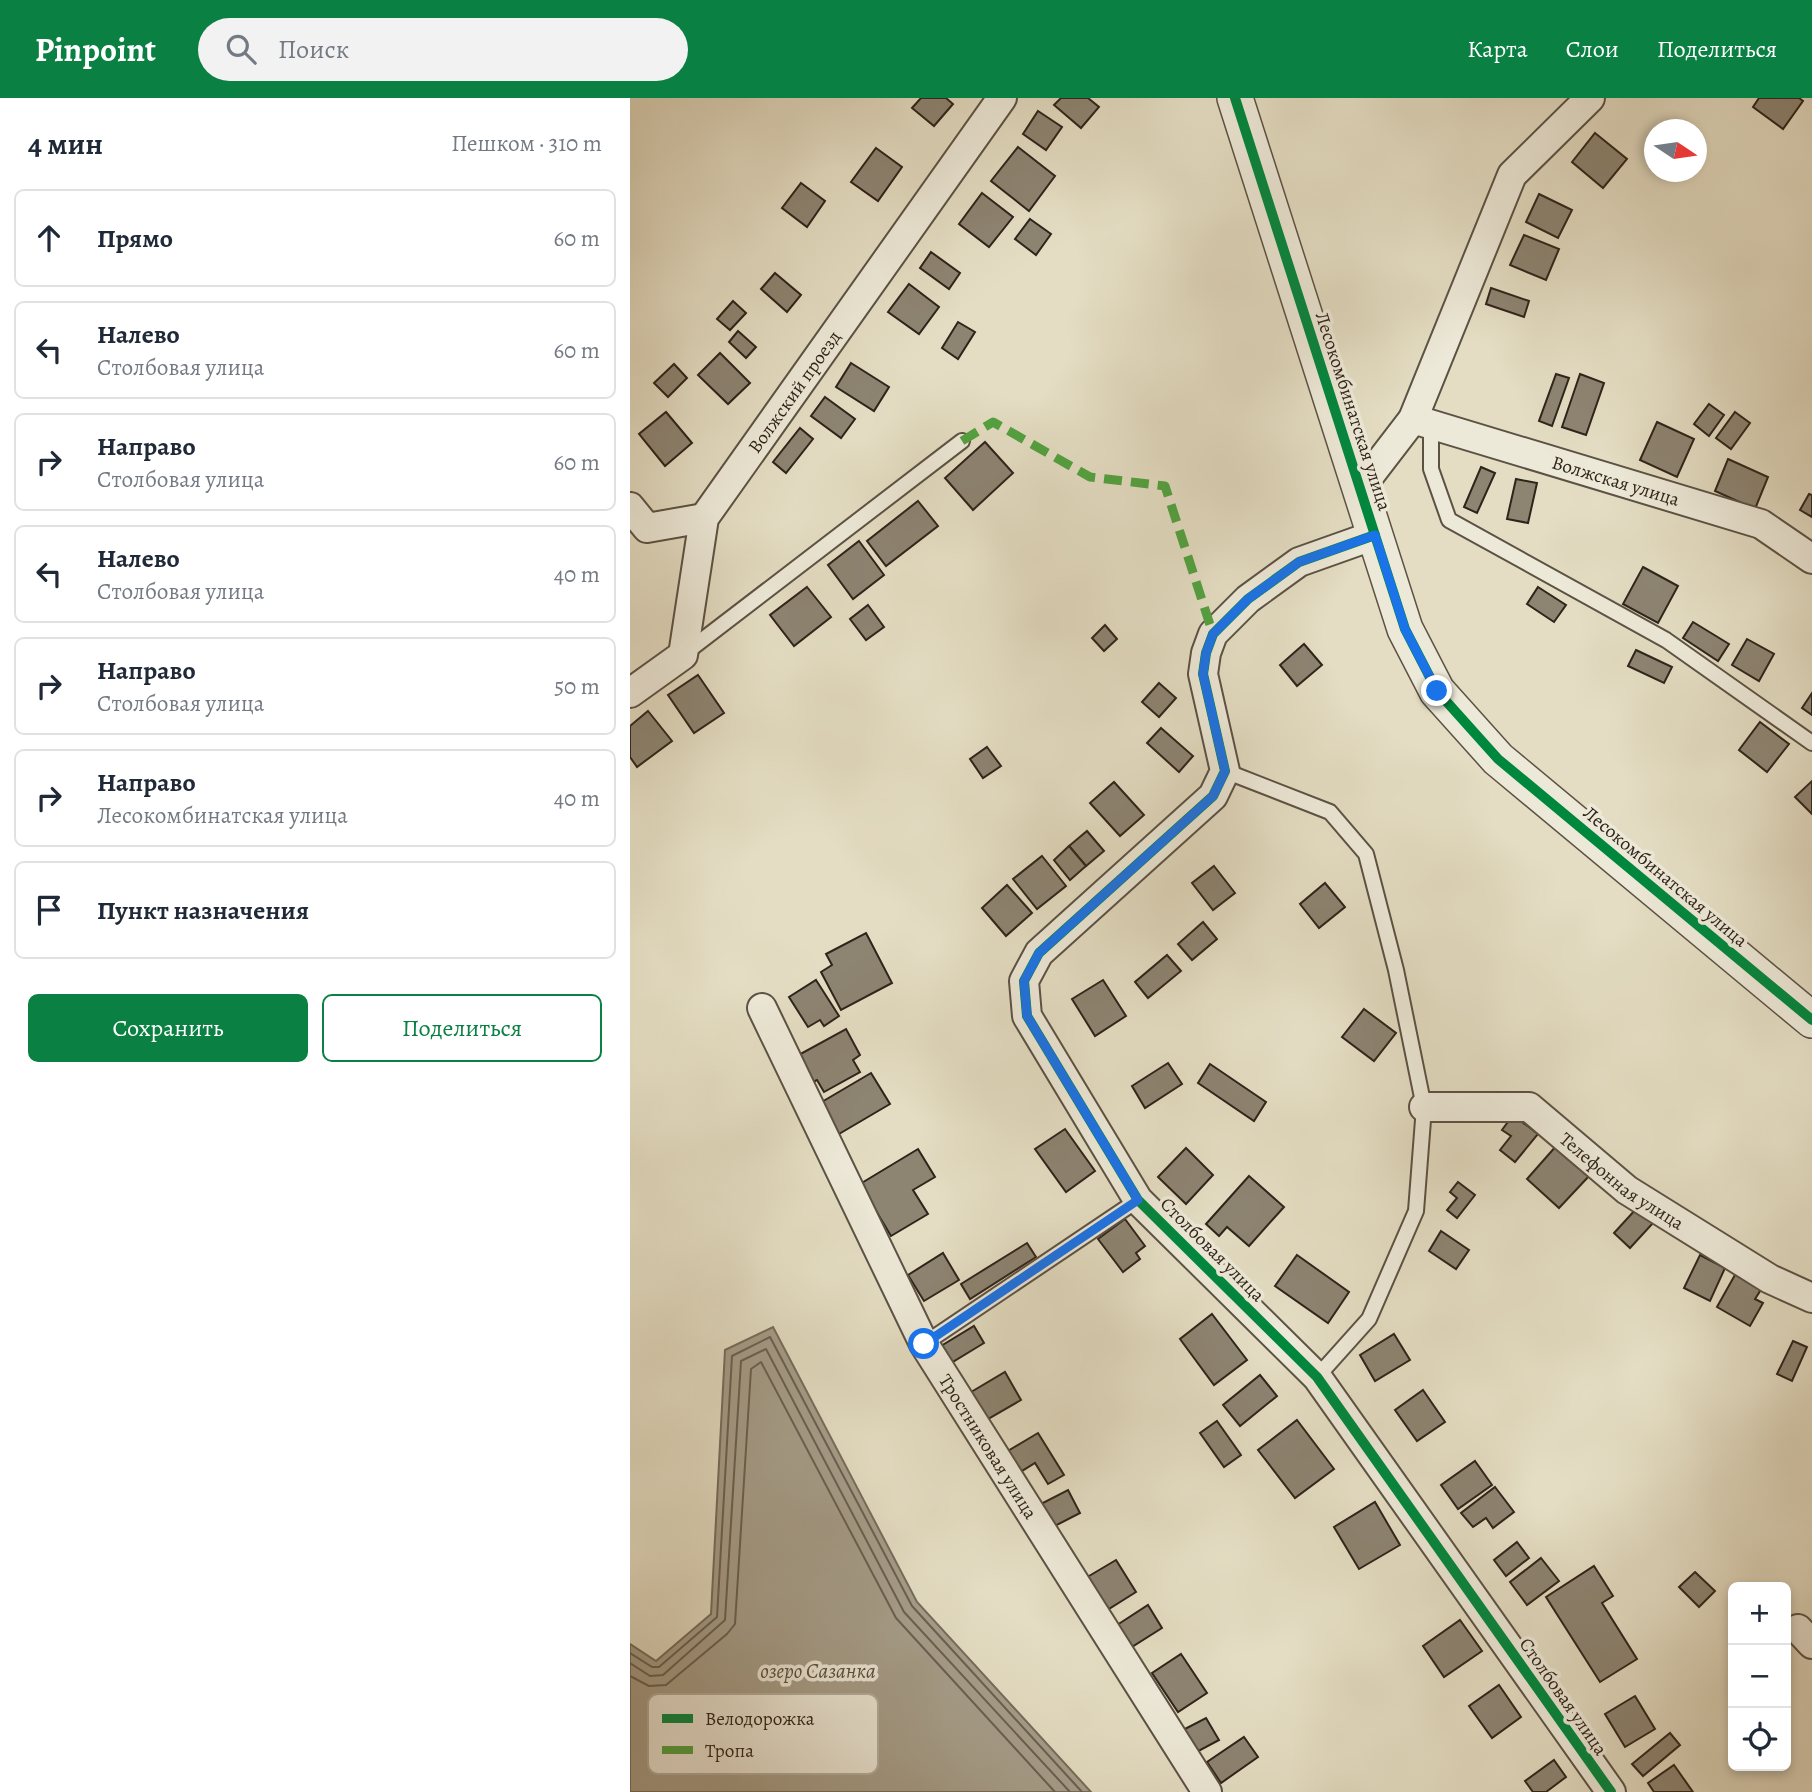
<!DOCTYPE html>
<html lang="ru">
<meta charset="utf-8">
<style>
:root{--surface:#fff;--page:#f2f2f3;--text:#1f2937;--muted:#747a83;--line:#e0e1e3;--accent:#0b8043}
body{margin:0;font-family:Alegreya,serif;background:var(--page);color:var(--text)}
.controls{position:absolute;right:21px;bottom:21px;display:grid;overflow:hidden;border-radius:10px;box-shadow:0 4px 10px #0003}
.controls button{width:63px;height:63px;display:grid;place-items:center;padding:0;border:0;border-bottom:2px solid var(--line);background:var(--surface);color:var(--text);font:35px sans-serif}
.compass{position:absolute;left:1014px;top:21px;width:63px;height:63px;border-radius:50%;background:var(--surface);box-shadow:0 4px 10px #0003;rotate:103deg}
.stop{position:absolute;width:21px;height:21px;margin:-16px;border:5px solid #1a73e8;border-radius:50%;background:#fff}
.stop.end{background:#1a73e8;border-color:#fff;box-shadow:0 2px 7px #0008}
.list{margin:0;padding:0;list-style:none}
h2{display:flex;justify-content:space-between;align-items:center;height:91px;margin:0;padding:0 28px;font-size:30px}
h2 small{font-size:23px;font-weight:400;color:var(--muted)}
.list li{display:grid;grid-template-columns:46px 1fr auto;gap:21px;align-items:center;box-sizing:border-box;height:98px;margin:0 14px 14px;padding:0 14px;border:2px solid var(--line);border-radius:10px}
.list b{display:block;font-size:26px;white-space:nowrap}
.list p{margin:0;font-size:23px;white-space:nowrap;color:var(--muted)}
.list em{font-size:23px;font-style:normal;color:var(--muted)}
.actions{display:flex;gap:14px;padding:21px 28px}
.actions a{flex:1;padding:16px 0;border:2px solid var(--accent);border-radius:10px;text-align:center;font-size:24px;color:var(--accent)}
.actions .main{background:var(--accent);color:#fff}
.icon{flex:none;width:38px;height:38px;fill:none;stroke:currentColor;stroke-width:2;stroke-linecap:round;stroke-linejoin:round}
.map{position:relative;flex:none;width:1182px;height:1694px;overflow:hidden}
header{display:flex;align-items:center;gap:42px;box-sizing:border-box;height:98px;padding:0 35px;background:var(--accent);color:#fff}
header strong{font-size:33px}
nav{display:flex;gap:38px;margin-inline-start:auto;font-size:24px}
.search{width:490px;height:63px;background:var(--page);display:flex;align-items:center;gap:18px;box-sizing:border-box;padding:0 24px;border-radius:38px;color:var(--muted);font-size:26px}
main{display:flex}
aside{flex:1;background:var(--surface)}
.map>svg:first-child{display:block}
.water{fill:#a69e8a;stroke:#766d5d;stroke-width:2}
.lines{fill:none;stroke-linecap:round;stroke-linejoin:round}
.shore{stroke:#6a6052;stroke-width:2}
.building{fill:#8d8472;stroke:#2f231a;stroke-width:2}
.service-casing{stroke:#5c5244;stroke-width:18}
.minor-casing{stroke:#5c5244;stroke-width:32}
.tertiary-casing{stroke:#5c5244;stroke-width:38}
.service{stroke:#ede9d8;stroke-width:14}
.minor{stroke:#ede9d8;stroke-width:28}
.tertiary{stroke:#ede9d8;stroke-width:35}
.quiet{stroke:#52a240;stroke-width:9;stroke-dasharray:18 9;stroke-linecap:butt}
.cycleway-casing{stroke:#ede9d8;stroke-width:15}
.cycleway{stroke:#00873e;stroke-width:10}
.route{stroke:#1a73e8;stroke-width:9}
.labels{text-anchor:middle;stroke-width:7;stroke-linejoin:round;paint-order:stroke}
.street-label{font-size:19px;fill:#2f231a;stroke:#ede9d8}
.water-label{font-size:21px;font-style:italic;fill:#594e41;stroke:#ede9d8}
.key{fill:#ede9d8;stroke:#b4ae9f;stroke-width:2}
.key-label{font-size:19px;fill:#2f231a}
</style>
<header>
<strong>Pinpoint</strong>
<div class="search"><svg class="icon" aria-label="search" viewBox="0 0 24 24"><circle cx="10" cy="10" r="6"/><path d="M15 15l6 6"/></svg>Поиск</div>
<nav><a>Карта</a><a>Слои</a><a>Поделиться</a></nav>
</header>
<main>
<aside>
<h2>4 мин<small>Пешком · 310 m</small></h2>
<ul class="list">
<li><svg class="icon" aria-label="ahead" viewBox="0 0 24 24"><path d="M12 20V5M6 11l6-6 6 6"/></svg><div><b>Прямо</b></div><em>60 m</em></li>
<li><svg class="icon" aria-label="left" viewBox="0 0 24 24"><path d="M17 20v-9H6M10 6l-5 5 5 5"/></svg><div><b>Налево</b><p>Столбовая улица</p></div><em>60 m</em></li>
<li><svg class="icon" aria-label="right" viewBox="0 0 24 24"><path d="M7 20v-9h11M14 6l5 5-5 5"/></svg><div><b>Направо</b><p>Столбовая улица</p></div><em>60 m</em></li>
<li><svg class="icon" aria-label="left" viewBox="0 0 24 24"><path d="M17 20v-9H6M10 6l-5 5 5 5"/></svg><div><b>Налево</b><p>Столбовая улица</p></div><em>40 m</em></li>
<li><svg class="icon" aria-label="right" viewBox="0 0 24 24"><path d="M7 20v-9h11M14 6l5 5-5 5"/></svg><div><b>Направо</b><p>Столбовая улица</p></div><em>50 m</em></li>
<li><svg class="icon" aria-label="right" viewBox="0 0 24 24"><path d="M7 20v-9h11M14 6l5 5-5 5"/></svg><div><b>Направо</b><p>Лесокомбинатская улица</p></div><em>40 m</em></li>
<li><svg class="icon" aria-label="arrive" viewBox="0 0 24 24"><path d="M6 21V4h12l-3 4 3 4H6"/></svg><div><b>Пункт назначения</b></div></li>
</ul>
<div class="actions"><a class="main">Сохранить</a><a>Поделиться</a></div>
</aside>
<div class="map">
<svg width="1182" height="1694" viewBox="0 0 1182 1694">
<rect width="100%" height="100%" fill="#e4ddc3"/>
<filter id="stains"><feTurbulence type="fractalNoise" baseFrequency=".00286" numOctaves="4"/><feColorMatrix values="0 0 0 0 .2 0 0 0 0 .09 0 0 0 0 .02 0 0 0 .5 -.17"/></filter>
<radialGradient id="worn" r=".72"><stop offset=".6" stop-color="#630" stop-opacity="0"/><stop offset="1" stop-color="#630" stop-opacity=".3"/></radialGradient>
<!-- water -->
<path class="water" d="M 143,1229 L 287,1504 L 461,1694 L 0,1694 L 0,1546 L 26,1563 L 81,1516 L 95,1252 Z"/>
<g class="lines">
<!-- shore -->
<g class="shore">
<path d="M 0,1555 L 22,1569 L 29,1569 L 87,1519 L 102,1258 L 140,1239 L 282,1508 L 452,1694"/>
<path d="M 0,1565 L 20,1578 L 33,1577 L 95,1522 L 111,1263 L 136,1251 L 274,1514 L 440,1694"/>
<path d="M 0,1578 L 19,1588 L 36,1587 L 97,1536 L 105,1526 L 121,1271 L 131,1264 L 266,1520 L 425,1694"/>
</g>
</g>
<!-- building -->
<g class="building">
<path d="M 291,0 L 316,0 L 323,6 L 304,28 L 282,10 Z"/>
<path d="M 431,0 L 458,0 L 469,9 L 451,30 L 424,7 Z"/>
<path d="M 1129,0 L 1169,0 L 1173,3 L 1153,31 L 1123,9 Z"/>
<path d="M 408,13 L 432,29 L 416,52 L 393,36 Z"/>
<path d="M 965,35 L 997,61 L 973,90 L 942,64 Z"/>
<path d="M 388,49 L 425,78 L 399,113 L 361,83 Z"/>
<path d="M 246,50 L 272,69 L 248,103 L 221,84 Z"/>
<path d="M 171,85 L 195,103 L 177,129 L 152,110 Z"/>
<path d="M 352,95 L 383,119 L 359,149 L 329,126 Z"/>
<path d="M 909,96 L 942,112 L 928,140 L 896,124 Z"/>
<path d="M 400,121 L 421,136 L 406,157 L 385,141 Z"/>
<path d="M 894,137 L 929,151 L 916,182 L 880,167 Z"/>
<path d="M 301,154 L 330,175 L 319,191 L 290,170 Z"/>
<path d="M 145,175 L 171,197 L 157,214 L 131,191 Z"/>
<path d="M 279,186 L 309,209 L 289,236 L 258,214 Z"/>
<path d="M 861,190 L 899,203 L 894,219 L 856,206 Z"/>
<path d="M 103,203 L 116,215 L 100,232 L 87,221 Z"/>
<path d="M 328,224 L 345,234 L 328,261 L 312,250 Z"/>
<path d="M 108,233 L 126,249 L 116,260 L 99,244 Z"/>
<path d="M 90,255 L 120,285 L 98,306 L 68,277 Z"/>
<path d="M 221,265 L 259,289 L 244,313 L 206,289 Z"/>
<path d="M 44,266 L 57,280 L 38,299 L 24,285 Z"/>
<path d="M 926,276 L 939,280 L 922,328 L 909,323 Z"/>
<path d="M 950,276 L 974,285 L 956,337 L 932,329 Z"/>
<path d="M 195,299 L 225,321 L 211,340 L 181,318 Z"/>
<path d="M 1079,306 L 1094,317 L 1079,338 L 1064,326 Z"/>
<path d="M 36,314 L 62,345 L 35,368 L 9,336 Z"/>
<path d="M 1105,314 L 1120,325 L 1101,351 L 1086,340 Z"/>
<path d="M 1027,324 L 1064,341 L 1047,379 L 1010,362 Z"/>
<path d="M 170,330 L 183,341 L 156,375 L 143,364 Z"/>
<path d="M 355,344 L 383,375 L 343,412 L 315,380 Z"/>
<path d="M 1098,361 L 1138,379 L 1125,411 L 1085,393 Z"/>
<path d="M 851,369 L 865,375 L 847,415 L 834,409 Z"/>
<path d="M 886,381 L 907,385 L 898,425 L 877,421 Z"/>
<path d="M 1179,396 L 1182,397 L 1182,419 L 1170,412 Z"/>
<path d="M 288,403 L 308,428 L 256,468 L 237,443 Z"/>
<path d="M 229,443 L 254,477 L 223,501 L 198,467 Z"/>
<path d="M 1013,469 L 1048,488 L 1028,525 L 993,506 Z"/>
<path d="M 177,489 L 201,519 L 164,548 L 140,517 Z"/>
<path d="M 908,489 L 936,507 L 924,524 L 897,506 Z"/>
<path d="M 238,507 L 254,529 L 236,542 L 220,521 Z"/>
<path d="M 1063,524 L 1099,546 L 1088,563 L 1053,540 Z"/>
<path d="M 475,527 L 487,541 L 474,553 L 462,540 Z"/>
<path d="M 1117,541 L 1144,556 L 1129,583 L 1102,567 Z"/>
<path d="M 674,546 L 692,567 L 667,588 L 650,567 Z"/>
<path d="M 1006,552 L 1042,569 L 1034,585 L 998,568 Z"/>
<path d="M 68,577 L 94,615 L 64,635 L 38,597 Z"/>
<path d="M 529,585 L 546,600 L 529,619 L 512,604 Z"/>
<path d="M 1182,595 L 1182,617 L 1172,610 Z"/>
<path d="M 18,613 L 42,643 L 7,669 L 0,659 L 0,628 Z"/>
<path d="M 1130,624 L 1159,646 L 1137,674 L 1109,652 Z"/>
<path d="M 531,630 L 563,658 L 549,674 L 517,645 Z"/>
<path d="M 357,649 L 371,668 L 353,680 L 340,661 Z"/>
<path d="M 1182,683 L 1182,716 L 1165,699 Z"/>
<path d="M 484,684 L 514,717 L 490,738 L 460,705 Z"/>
<path d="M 457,733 L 474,753 L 456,768 L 439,748 Z"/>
<path d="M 439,748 L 456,768 L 440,782 L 424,762 Z"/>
<path d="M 412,758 L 436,788 L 407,811 L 383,781 Z"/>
<path d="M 584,768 L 605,795 L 583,812 L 562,785 Z"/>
<path d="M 695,785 L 715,809 L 689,830 L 670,806 Z"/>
<path d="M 377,787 L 402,815 L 376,838 L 352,810 Z"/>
<path d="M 573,824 L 587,841 L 562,862 L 548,846 Z"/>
<path d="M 236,835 L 262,885 L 211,912 L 191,874 L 202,867 L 196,856 Z"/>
<path d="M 537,857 L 551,873 L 518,900 L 505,884 Z"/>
<path d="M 186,882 L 209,918 L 194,928 L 190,922 L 178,929 L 159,899 Z"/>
<path d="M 473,882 L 496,918 L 465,938 L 442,901 Z"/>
<path d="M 734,911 L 766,935 L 744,963 L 712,939 Z"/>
<path d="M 216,931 L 230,957 L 223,962 L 230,974 L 194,994 L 187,982 L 179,986 L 165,959 Z"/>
<path d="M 538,965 L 552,986 L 515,1010 L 502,988 Z"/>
<path d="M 580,966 L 636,1004 L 624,1023 L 568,985 Z"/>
<path d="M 241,975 L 260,1006 L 209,1036 L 190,1005 Z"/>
<path d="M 883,1017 L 908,1036 L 885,1064 L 870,1052 L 881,1038 L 872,1032 Z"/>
<path d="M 435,1031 L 465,1073 L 436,1094 L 405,1051 Z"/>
<path d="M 927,1047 L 960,1077 L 929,1110 L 897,1081 Z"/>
<path d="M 556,1050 L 583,1077 L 556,1106 L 528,1079 Z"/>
<path d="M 288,1051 L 305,1079 L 283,1092 L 298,1116 L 261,1138 L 230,1086 Z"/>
<path d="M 619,1078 L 654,1109 L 619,1148 L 597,1129 L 589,1138 L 576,1126 Z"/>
<path d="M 828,1084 L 845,1097 L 827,1120 L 817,1112 L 827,1100 L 820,1094 Z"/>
<path d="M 1007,1110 L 1023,1125 L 1000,1150 L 984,1135 Z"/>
<path d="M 495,1121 L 515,1148 L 506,1155 L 510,1161 L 493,1174 L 468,1141 Z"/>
<path d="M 811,1133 L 839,1152 L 826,1171 L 799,1153 Z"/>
<path d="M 397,1145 L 406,1159 L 340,1201 L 331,1186 Z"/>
<path d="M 313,1155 L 329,1182 L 294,1203 L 278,1177 Z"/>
<path d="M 667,1157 L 719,1194 L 698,1225 L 645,1188 Z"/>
<path d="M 1070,1157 L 1095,1170 L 1080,1203 L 1054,1190 Z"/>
<path d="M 1106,1175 L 1132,1190 L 1125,1201 L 1133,1205 L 1120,1228 L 1087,1209 Z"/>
<path d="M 582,1216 L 617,1262 L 584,1287 L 550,1241 Z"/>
<path d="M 344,1228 L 354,1245 L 316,1268 L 306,1251 Z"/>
<path d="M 764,1236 L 780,1262 L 745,1283 L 730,1257 Z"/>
<path d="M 1163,1243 L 1177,1249 L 1162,1283 L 1147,1276 Z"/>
<path d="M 375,1274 L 391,1302 L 351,1325 L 336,1297 Z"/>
<path d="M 630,1277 L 647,1298 L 610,1328 L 593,1307 Z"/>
<path d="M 793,1292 L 815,1324 L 787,1343 L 765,1312 Z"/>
<path d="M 667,1322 L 704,1371 L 665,1400 L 628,1352 Z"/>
<path d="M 587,1323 L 611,1357 L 594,1369 L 570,1335 Z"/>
<path d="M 408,1335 L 434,1377 L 418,1386 L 405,1365 L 384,1378 L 371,1357 Z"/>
<path d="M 845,1363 L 862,1387 L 828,1411 L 811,1387 Z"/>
<path d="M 865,1389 L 884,1414 L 863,1430 L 856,1420 L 843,1429 L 831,1415 Z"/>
<path d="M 438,1392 L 450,1415 L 417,1432 L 405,1409 Z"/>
<path d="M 745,1404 L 770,1447 L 729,1471 L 704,1429 Z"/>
<path d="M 887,1444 L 899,1460 L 876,1478 L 864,1462 Z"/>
<path d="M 911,1460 L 929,1483 L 897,1507 L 880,1484 Z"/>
<path d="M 486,1462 L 506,1494 L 474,1514 L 454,1481 Z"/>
<path d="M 964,1468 L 983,1498 L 972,1505 L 1007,1561 L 970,1584 L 916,1499 Z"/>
<path d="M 1065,1474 L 1085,1493 L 1069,1509 L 1049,1489 Z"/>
<path d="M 518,1507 L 532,1530 L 497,1552 L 484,1529 Z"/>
<path d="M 830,1522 L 852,1553 L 814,1579 L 793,1548 Z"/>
<path d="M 551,1556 L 577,1595 L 548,1614 L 522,1575 Z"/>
<path d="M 869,1587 L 891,1619 L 862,1640 L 839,1608 Z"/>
<path d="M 1005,1598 L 1025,1631 L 995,1649 L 975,1616 Z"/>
<path d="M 576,1620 L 589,1642 L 563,1656 L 551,1633 Z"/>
<path d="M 1040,1635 L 1050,1647 L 1013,1678 L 1002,1666 Z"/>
<path d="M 614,1639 L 628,1659 L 591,1685 L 577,1664 Z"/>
<path d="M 924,1662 L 936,1679 L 916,1694 L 903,1694 L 895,1683 Z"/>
<path d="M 1044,1667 L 1063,1694 L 1024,1694 L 1018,1685 Z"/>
</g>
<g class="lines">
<defs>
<g id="service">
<path d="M 801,327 L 801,371 L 819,422 L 1036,542 L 1182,645"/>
<path d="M 54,556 L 332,343"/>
<path d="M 595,673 L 700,714 L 736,756 L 766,872 L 794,1009 L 786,1113 L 739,1221 L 687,1279"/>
<path d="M 294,1246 L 508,1102"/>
</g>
<g id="minor">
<path id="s1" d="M 783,321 L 1131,426 L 1182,461"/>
<path d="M 730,390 L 783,321 L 882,77 L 960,0"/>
<path d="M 0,409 L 17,430 L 74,420"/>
<path d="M 745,437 L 669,464 L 618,501 L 583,536 L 576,555 L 573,576 L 595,673 L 583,698 L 409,855 L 394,883 L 397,918 L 508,1102 L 687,1279 L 981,1694"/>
<path id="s2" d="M 0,595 L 53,557 L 74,420 L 372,0"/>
<path id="s3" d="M 132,910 L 294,1246 L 577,1694"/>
<path id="s4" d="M 794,1009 L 899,1009 L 997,1092 L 1140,1181 L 1182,1200"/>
<path d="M 1168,1531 L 1182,1546"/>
</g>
<path id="tertiary" d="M 605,0 L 775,531 L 807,593 L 868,661 L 1182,922"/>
</defs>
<!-- service casing -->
<use href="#service" class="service-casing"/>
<!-- minor casing -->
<use href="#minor" class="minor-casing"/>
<!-- tertiary casing -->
<use href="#tertiary" class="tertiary-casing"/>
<!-- service -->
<use href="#service" class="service"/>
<!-- minor -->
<use href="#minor" class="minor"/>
<!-- tertiary -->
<use href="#tertiary" class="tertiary"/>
<!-- quiet -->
<path class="quiet" d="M 332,343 L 363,324 L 460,379 L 535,388 L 583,536"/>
<defs>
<g id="cycleway">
<path d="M 605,0 L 775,531 L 807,593 L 868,661 L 1182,922"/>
<path d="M 745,437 L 669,464 L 618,501 L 583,536 L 576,555 L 573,576 L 595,673 L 583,698 L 409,855 L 394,883 L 397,918 L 508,1102 L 687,1279 L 981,1694"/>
</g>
</defs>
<!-- cycleway casing -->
<use href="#cycleway" class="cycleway-casing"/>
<!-- cycleway -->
<use href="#cycleway" class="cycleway"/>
</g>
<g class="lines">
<!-- route -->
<path class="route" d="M 294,1246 L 508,1102 L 397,918 L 394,883 L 409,855 L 583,698 L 595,673 L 573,576 L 576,555 L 583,536 L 618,501 L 669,464 L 745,437 L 775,531 L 807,593"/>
</g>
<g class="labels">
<!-- street labels -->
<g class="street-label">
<text dy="7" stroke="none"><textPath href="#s2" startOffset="359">Волжский проезд</textPath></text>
<text transform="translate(724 313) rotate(72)" y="7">Лесокомбинатская улица</text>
<text dy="7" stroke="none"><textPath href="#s1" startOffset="212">Волжская улица</textPath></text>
<text transform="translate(1036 778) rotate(40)" y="7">Лесокомбинатская улица</text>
<text dy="7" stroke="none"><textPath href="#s4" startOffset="224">Телефонная улица</textPath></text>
<text transform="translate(583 1151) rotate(45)" y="7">Столбовая улица</text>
<text dy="7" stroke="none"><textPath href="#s3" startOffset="494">Тростниковая улица</textPath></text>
<text transform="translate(934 1598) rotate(55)" y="7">Столбовая улица</text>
</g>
<!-- water labels -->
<g class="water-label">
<text x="188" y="1580">озеро Сазанка</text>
</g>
</g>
<!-- legend -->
<rect x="18" y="1596" width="230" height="80" rx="10" class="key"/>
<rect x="32" y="1616" width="31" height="9" fill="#00873e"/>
<rect x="32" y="1648" width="31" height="8" fill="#52a240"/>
<g class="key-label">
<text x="75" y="1627">Велодорожка</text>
<text x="75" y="1659">Тропа</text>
</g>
<rect width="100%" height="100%" filter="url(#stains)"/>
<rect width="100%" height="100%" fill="url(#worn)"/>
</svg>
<div class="controls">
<button>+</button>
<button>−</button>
<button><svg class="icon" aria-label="locate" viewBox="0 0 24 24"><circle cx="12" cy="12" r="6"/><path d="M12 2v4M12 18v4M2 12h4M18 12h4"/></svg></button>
</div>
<svg class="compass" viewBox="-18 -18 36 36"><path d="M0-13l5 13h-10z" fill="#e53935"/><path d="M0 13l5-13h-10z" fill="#747a83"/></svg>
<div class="stop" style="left:294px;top:1246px"></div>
<div class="stop end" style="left:807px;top:593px"></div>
</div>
</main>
